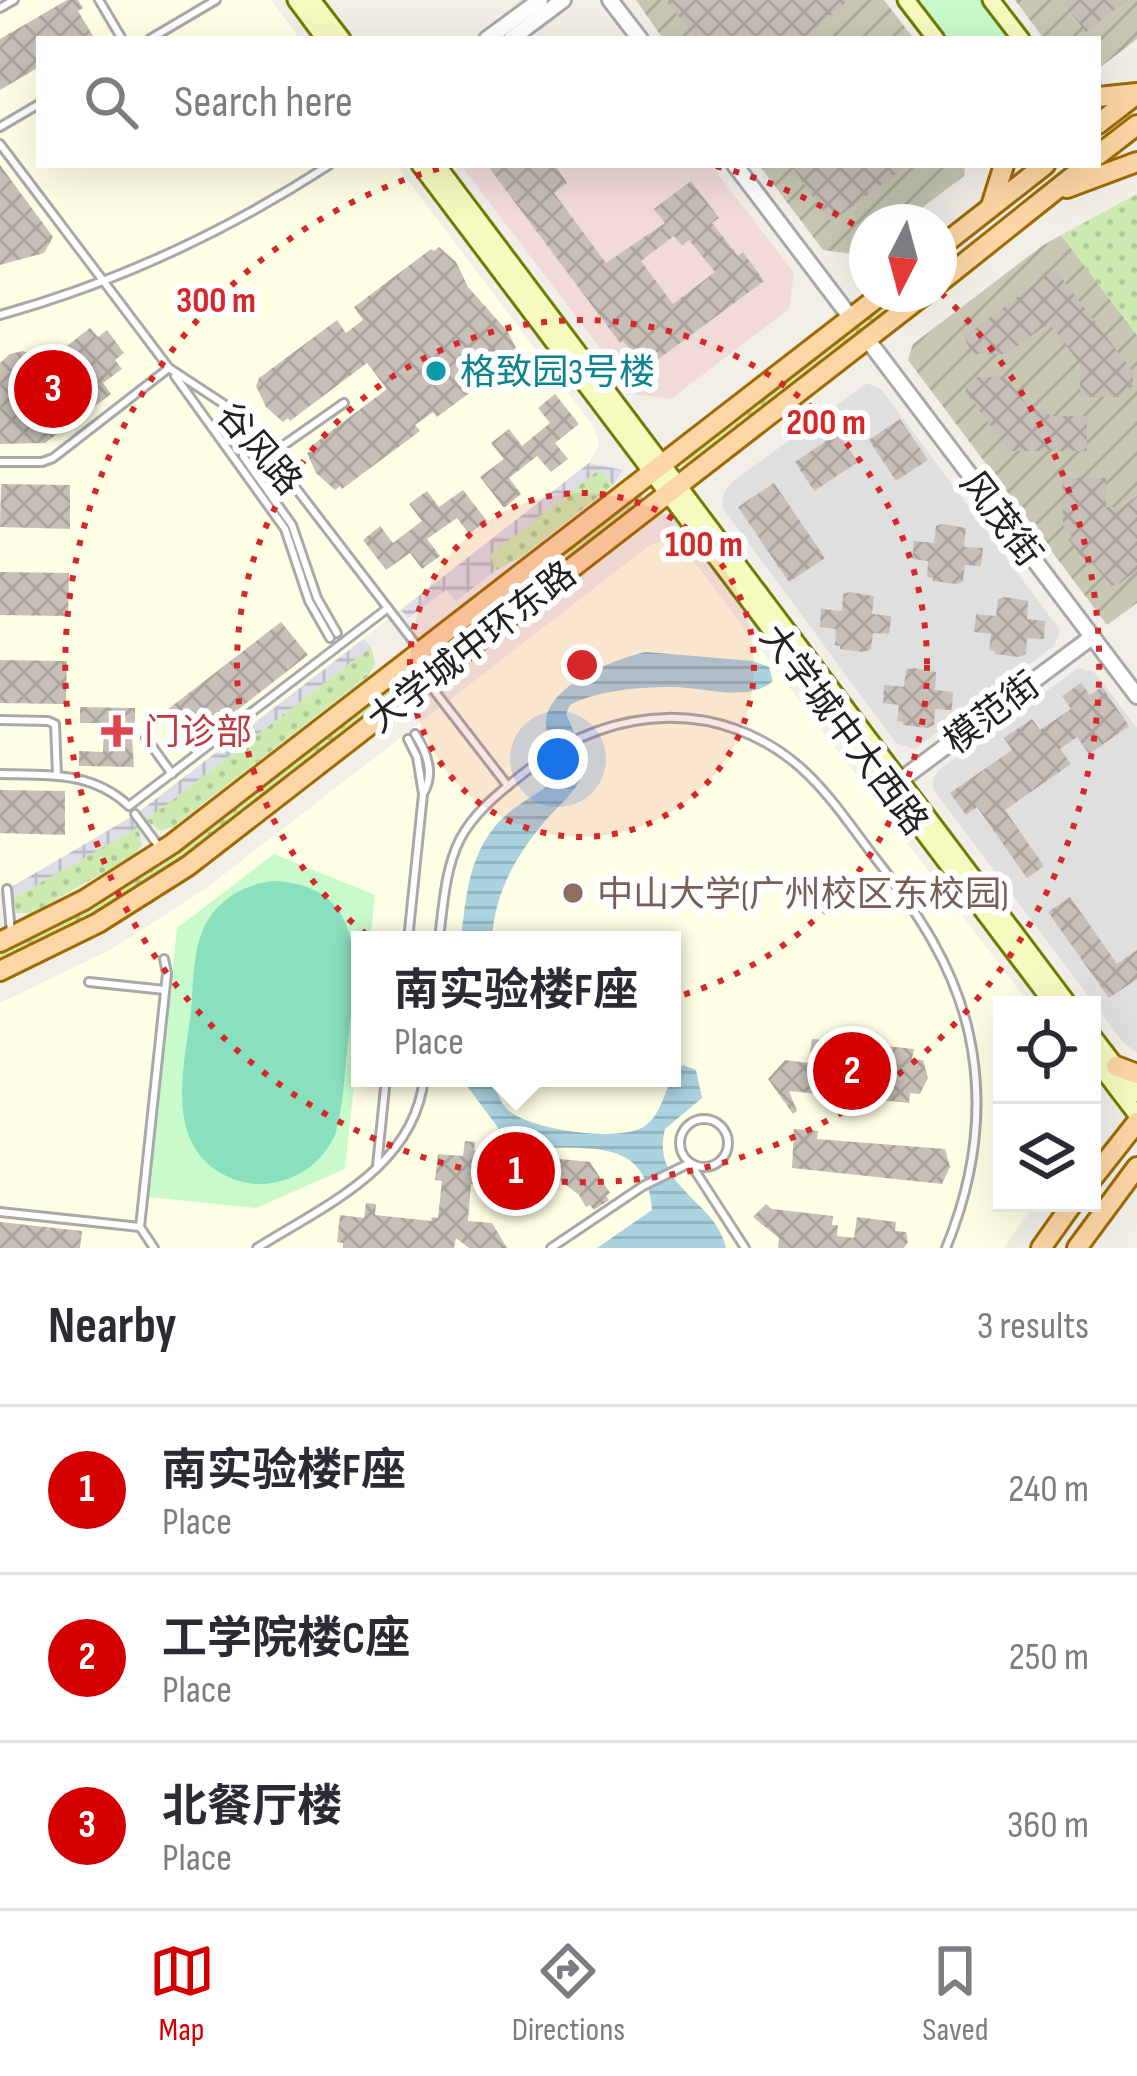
<!DOCTYPE html>
<meta charset="utf-8">
<style>
:root{--surface:#fff;--page:#f2f2f3;--text:#2b2b33;--muted:#7c7c81;--line:#e1e1e2;--accent:#d40000}
body{margin:0;font-family:"Sofia Sans Condensed","Noto Sans SC",sans-serif;background:var(--page);color:var(--text)}
.controls{position:absolute;right:36px;bottom:36px;display:grid;overflow:hidden;border-radius:0px;box-shadow:0 12px 48px #0002}
.controls button{width:108px;height:108px;display:grid;place-items:center;padding:0;border:0;border-bottom:3px solid var(--line);background:var(--surface);color:var(--text);font:60px sans-serif}
.compass{position:absolute;left:849px;top:204px;width:108px;height:108px;border-radius:50%;background:var(--surface);box-shadow:0 12px 48px #0002;rotate:186deg}
.you{position:absolute;left:558px;top:759px;width:42px;height:42px;margin:-30px;border:9px solid #fff;border-radius:50%;background:#1a73e8;box-shadow:0 0 0 18px #1a73e833}
.badge{display:grid;place-items:center;width:78px;height:78px;border-radius:50%;background:var(--accent);color:#fff;font-size:39px;font-weight:700}
.pin{position:absolute;translate:-50% -50%;border:6px solid #fff;box-shadow:0 3px 12px #0006}
.popup{position:absolute;left:351px;top:931px;width:330px;height:156px;box-sizing:border-box;display:grid;place-content:center;border-radius:0px;background:var(--surface);filter:drop-shadow(0 3px 9px #0005);font-size:39px;white-space:nowrap;color:var(--muted)}
.popup b{font-size:45px;color:var(--text)}
.popup::after{content:'';position:absolute;left:50%;top:100%;margin-left:-24px;border:24px solid transparent;border-top-color:var(--surface)}
.list{margin:0;padding:0;list-style:none}
h2{display:flex;justify-content:space-between;align-items:center;height:156px;margin:0;padding:0 48px;font-size:51px}
h2 small{font-size:39px;font-weight:400;color:var(--muted)}
.list li{display:grid;grid-template-columns:78px 1fr auto;gap:36px;align-items:center;box-sizing:border-box;height:168px;padding:0 48px;border-top:3px solid var(--line)}
.list b{display:block;font-size:45px;white-space:nowrap}
.list p{margin:0;font-size:39px;white-space:nowrap;color:var(--muted)}
.list em{font-size:39px;font-style:normal;color:var(--muted)}
.icon{flex:none;width:66px;height:66px;fill:none;stroke:currentColor;stroke-width:2;stroke-linecap:round;stroke-linejoin:round}
.map{position:relative;flex:none;width:1137px;height:1248px;overflow:hidden}
.search{position:absolute;background:var(--surface);box-shadow:0 12px 48px #0002;left:36px;right:36px;top:36px;height:132px;display:flex;align-items:center;gap:30px;box-sizing:border-box;padding:0 42px;border-radius:0px;color:var(--muted);font-size:45px}
.sheet{height:660px;background:var(--surface)}
nav{display:flex;justify-content:space-around;align-items:center;box-sizing:border-box;height:168px;border-top:3px solid var(--line);background:var(--surface);font-size:33px;color:var(--muted)}
nav a{display:grid;justify-items:center;gap:6px}
nav .on{color:var(--accent)}
.map>svg:first-child{display:block}
.residential{fill:#e0dfdf}
.commercial{fill:#f2dad9}
.education{fill:#ffffe5;fill-rule:evenodd}
.construction{fill:url(#construction-furrows)}
.grass{fill:url(#grass-dots)}
.park{fill:#c8facc}
.pitch{fill:#88e0be}
.plaza{fill:url(#plaza-grid)}
.water{fill:url(#water-rules)}
.building{fill:url(#building-cross-hatch);fill-rule:evenodd}
.lines{fill:none;stroke-linecap:round;stroke-linejoin:round}
.service-casing{stroke:#a9a9a9;stroke-width:12}
.tertiary-casing{stroke:#a9a9a9;stroke-width:20}
.secondary-casing{stroke:#707d05;stroke-width:21}
.primary-casing{stroke:#a06b00;stroke-width:24}
.service{stroke:#fff;stroke-width:6}
.tertiary{stroke:#fff;stroke-width:14}
.secondary{stroke:#f7fabf;stroke-width:15}
.primary{stroke:#fcd6a4;stroke-width:18}
.ring{fill:none;stroke:#d62828;stroke-width:6;stroke-dasharray:6 12}
.culture-dot{fill:#0f9aa8;stroke:#fff;stroke-width:4.5}
.health-dot{fill:#e0444e;stroke:#fff;stroke-width:4.5}
.education-dot{fill:#8d6e63;stroke:#fff;stroke-width:4.5}
.labels{text-anchor:middle;stroke-width:12;stroke-linejoin:round;paint-order:stroke}
.culture-label{font-size:36px;fill:#0d838f;stroke:#fff;text-anchor:start}
.street-label{font-size:36px;fill:#222;stroke:#fff}
.health-label{font-size:36px;fill:#be3a42;stroke:#fff;text-anchor:start}
.education-label{font-size:36px;fill:#785e54;stroke:#fff;text-anchor:start}
.centre{fill:#d62828;stroke:#fff;stroke-width:6}
.ring-label{font-size:36px;text-anchor:middle;font-weight:bold;fill:#d62828;stroke:#fff;stroke-width:12;stroke-linejoin:round;paint-order:stroke}
</style>
<div class="map">
<svg width="1137" height="1248" viewBox="0 0 1137 1248">
<defs>
<pattern id="construction-furrows" width="10" height="10" patternUnits="userSpaceOnUse" patternTransform="scale(3)"><rect width="10" height="10" fill="#c7c7b4"/><path d="M-1 1l2-2M0 10L10 0M9 11l2-2" fill="none" stroke="#abab9a"/></pattern>
<pattern id="grass-dots" width="8" height="8" patternUnits="userSpaceOnUse" patternTransform="scale(3)"><rect width="8" height="8" fill="#cdebb0"/><path d="M2 2h.1M6 6h.1" fill="none" stroke="#b0c997" stroke-width="1.8" stroke-linecap="round"/></pattern>
<pattern id="plaza-grid" width="8" height="8" patternUnits="userSpaceOnUse" patternTransform="scale(3)"><rect width="8" height="8" fill="#dddde8"/><path d="M0 4h8M4 0v8" fill="none" stroke="#bdbdc7"/></pattern>
<pattern id="water-rules" width="6" height="5" patternUnits="userSpaceOnUse" patternTransform="scale(3)"><rect width="6" height="5" fill="#aad3df"/><path d="M0 2.5h6" fill="none" stroke="#92b5bf"/></pattern>
<pattern id="building-cross-hatch" width="8" height="8" patternUnits="userSpaceOnUse" patternTransform="scale(3)"><rect width="8" height="8" fill="#c7bfb8"/><path d="M0 0l8 8M0 8l8-8" fill="none" stroke="#aba49e"/></pattern>
</defs>
<rect width="100%" height="100%" fill="#f2efe9"/>
<!-- residential -->
<g class="residential">
<path d="M 867,383 L 882,390 L 1060,630 L 1054,646 L 915,749 L 896,743 L 722,507 L 724,493 L 731,483 Z"/>
<path d="M 1078,668 L 1094,672 L 1137,728 L 1137,1053 L 1123,1042 L 933,789 L 933,779 L 939,770 Z"/>
</g>
<!-- commercial -->
<path class="commercial" d="M 461,165 L 711,165 L 794,273 L 789,309 L 671,399 L 635,394 Z"/>
<!-- education -->
<g class="education">
<path d="M 0,0 L 271,0 L 300,39 L 39,39 L 39,165 L 396,165 L 594,427 L 599,445 L 589,463 L 152,802 L 84,848 L 0,892 Z"/>
<path d="M 661,541 L 674,542 L 686,551 L 1030,1005 L 1002,1005 L 1002,1203 L 1035,1203 L 1004,1248 L 0,1248 L 0,1003 L 112,949 L 205,889 L 650,545 ZM 360,940 L 672,940 L 672,1078 L 360,1078 Z"/>
</g>
<!-- construction -->
<g class="construction">
<path d="M 636,0 L 884,0 L 914,39 L 663,39 Z"/>
<path d="M 1015,0 L 1137,0 L 1137,39 L 1098,69 L 1098,39 L 1044,39 Z"/>
<path d="M 759,165 L 965,165 L 964,176 L 903,222 L 867,222 L 867,249 L 860,255 L 823,250 Z"/>
<path d="M 1061,235 L 1137,335 L 1137,603 L 1107,625 L 908,360 L 913,344 L 1042,246 Z"/>
</g>
<!-- grass -->
<g class="grass">
<path d="M 1137,194 L 1137,335 L 1061,235 Z"/>
<path d="M 893,294 L 912,294 L 690,466 L 683,463 Z"/>
<path d="M 597,471 L 602,471 L 613,485 L 523,556 L 496,570 L 490,555 Z"/>
<path d="M 640,492 L 643,500 L 518,601 L 170,868 L 109,908 L 0,963 L 0,950 L 37,932 Z"/>
<path d="M 371,647 L 375,664 L 368,676 L 173,827 L 160,831 L 146,820 Z"/>
<path d="M 138,827 L 142,845 L 133,856 L 32,913 L 16,913 L 13,898 Z"/>
</g>
<!-- park -->
<g class="park">
<path d="M 916,0 L 981,0 L 1010,39 L 946,39 Z"/>
<path d="M 274,854 L 375,895 L 370,940 L 360,940 L 360,1030 L 345,1169 L 256,1208 L 148,1197 L 177,928 Z"/>
</g>
<!-- pitch -->
<path class="pitch" d="M 275,881 C 372,887 355,974 348,1042 C 344,1073 344,1106 335,1135 C 322,1162 301,1178 272,1183 C 253,1186 235,1182 219,1172 C 164,1138 185,1064 191,1011 C 194,979 192,940 212,914 C 228,893 251,883 275,881 Z"/>
<!-- plaza -->
<g class="plaza">
<path d="M 589,463 L 623,470 L 613,485 L 602,471 L 596,472 L 490,555 L 496,570 L 456,601 L 446,590 L 408,618 L 401,610 Z"/>
<path d="M 364,639 L 371,647 L 146,820 L 140,811 Z"/>
<path d="M 131,817 L 138,827 L 13,898 L 13,886 Z"/>
</g>
<!-- water -->
<g class="water">
<path d="M 646,652 L 753,661 L 769,667 L 773,681 C 748,703 703,687 672,687 C 640,687 598,690 570,705 L 566,714 C 572,729 585,751 584,768 C 582,787 557,807 545,821 C 515,857 494,894 492,940 L 461,940 C 466,895 469,848 506,815 C 523,800 544,791 561,775 C 560,757 544,738 546,720 C 550,684 617,658 646,652 Z"/>
<path d="M 683,1065 L 696,1070 L 702,1098 L 665,1129 C 650,1187 716,1200 726,1248 L 597,1248 L 652,1210 C 647,1125 566,1156 511,1145 L 461,1078 L 493,1078 C 496,1090 499,1102 509,1111 C 532,1130 620,1143 645,1126 C 667,1110 663,1080 683,1065 Z"/>
</g>
<!-- building -->
<g class="building">
<path d="M 67,0 L 78,0 L 83,8 L 78,11 L 93,36 L 39,39 L 39,67 L 0,90 L 0,39 Z"/>
<path d="M 666,0 L 849,0 L 802,39 L 696,39 Z"/>
<path d="M 1061,0 L 1127,0 L 1086,32 Z"/>
<path d="M 0,165 L 53,237 L 44,253 L 0,265 Z"/>
<path d="M 487,165 L 555,165 L 567,183 L 554,193 L 606,263 L 665,223 L 654,209 L 691,181 L 719,218 L 712,223 L 738,256 L 743,252 L 764,281 L 645,369 L 623,341 L 620,343 ZM 674,236 L 682,246 L 689,240 L 715,272 L 673,304 L 641,261 Z"/>
<path d="M 791,165 L 908,165 L 831,222 Z"/>
<path d="M 439,247 L 456,262 L 468,287 L 508,332 L 518,352 L 513,356 L 515,359 L 437,417 L 433,412 L 415,425 L 420,431 L 342,489 L 340,486 L 335,490 L 316,473 L 307,453 L 313,450 L 310,447 L 387,389 L 367,363 L 290,421 L 288,418 L 283,422 L 266,407 L 256,386 L 259,378 L 337,320 L 346,333 L 363,320 L 354,307 L 431,249 L 434,251 Z"/>
<path d="M 1055,269 L 1133,372 L 1133,386 L 1119,397 L 1080,397 L 1080,364 L 1049,323 L 1006,354 L 975,354 L 966,342 L 965,336 Z"/>
<path d="M 90,328 L 98,337 L 107,330 L 124,353 L 115,360 L 122,369 L 103,383 L 111,394 L 45,443 L 0,444 L 0,363 L 10,354 L 23,351 L 46,362 Z"/>
<path d="M 978,377 L 1006,377 L 1030,409 L 1045,409 L 1050,416 L 1087,416 L 1087,451 L 1009,451 L 966,392 L 966,386 Z"/>
<path d="M 555,394 L 579,424 L 555,443 L 568,459 L 551,472 L 537,456 L 509,478 L 521,494 L 504,508 L 480,477 L 504,459 L 491,443 L 509,429 L 522,446 L 550,423 L 538,408 Z"/>
<path d="M 900,419 L 928,460 L 896,481 L 869,440 Z"/>
<path d="M 838,433 L 858,462 L 814,491 L 795,462 Z"/>
<path d="M 1062,478 L 1106,478 L 1106,507 L 1122,507 L 1137,496 L 1137,570 L 1120,583 L 1112,586 L 1092,563 L 1088,566 L 1068,539 L 1072,537 L 1063,525 Z"/>
<path d="M 774,483 L 825,558 L 789,582 L 738,507 Z"/>
<path d="M 1,484 L 70,485 L 70,529 L 0,527 Z"/>
<path d="M 463,490 L 487,521 L 469,534 L 457,518 L 427,539 L 440,556 L 422,569 L 410,553 L 386,570 L 363,540 L 380,526 L 393,543 L 422,521 L 409,504 L 427,491 L 439,507 Z"/>
<path d="M 942,524 L 966,528 L 964,547 L 983,548 L 981,566 L 965,565 L 963,581 L 957,584 L 933,581 L 933,578 L 927,577 L 928,561 L 912,559 L 914,541 L 934,543 L 936,526 Z"/>
<path d="M 0,572 L 69,573 L 68,616 L 0,615 Z"/>
<path d="M 850,592 L 874,596 L 872,614 L 891,616 L 889,634 L 873,633 L 871,649 L 864,652 L 840,649 L 840,646 L 835,645 L 836,629 L 820,627 L 821,609 L 842,611 L 843,594 Z"/>
<path d="M 1004,597 L 1028,601 L 1027,619 L 1045,621 L 1044,639 L 1027,638 L 1026,654 L 1019,657 L 995,654 L 995,651 L 989,650 L 991,634 L 974,632 L 976,614 L 996,616 L 998,599 Z"/>
<path d="M 281,622 L 308,655 L 190,747 L 163,713 Z"/>
<path d="M 0,660 L 67,661 L 66,704 L 0,703 Z"/>
<path d="M 913,668 L 936,672 L 935,690 L 953,692 L 952,710 L 935,709 L 934,725 L 927,728 L 903,725 L 903,722 L 897,721 L 899,705 L 883,703 L 884,685 L 904,687 L 906,670 Z"/>
<path d="M 1081,683 L 1090,695 L 1102,687 L 1129,726 L 1089,754 L 1077,737 L 1060,749 L 1071,764 L 1005,810 L 1044,866 L 1027,878 L 977,807 L 966,815 L 950,793 L 1012,750 L 1004,738 L 1032,719 L 1040,730 L 1071,709 L 1062,696 Z"/>
<path d="M 80,707 L 135,708 L 135,724 L 131,724 L 134,767 L 79,766 L 79,751 L 103,752 L 104,723 L 80,723 Z"/>
<path d="M 0,790 L 65,791 L 65,835 L 0,833 Z"/>
<path d="M 1070,897 L 1117,964 L 1137,950 L 1137,979 L 1109,998 L 1048,912 Z"/>
<path d="M 812,1039 L 852,1042 L 855,1064 L 874,1066 L 876,1045 L 914,1049 L 912,1059 L 923,1060 L 928,1078 L 920,1094 L 910,1093 L 909,1103 L 789,1091 L 797,1111 L 793,1114 L 768,1079 L 785,1060 L 809,1063 Z"/>
<path d="M 794,1129 L 818,1131 L 817,1139 L 945,1149 L 950,1167 L 942,1184 L 792,1168 Z"/>
<path d="M 465,1141 L 475,1142 L 474,1150 L 590,1162 L 610,1193 L 606,1196 L 609,1200 L 594,1210 L 590,1205 L 586,1207 L 579,1195 L 554,1176 L 552,1192 L 471,1184 L 468,1221 L 492,1223 L 507,1248 L 469,1248 L 456,1238 L 454,1248 L 343,1248 L 343,1243 L 337,1242 L 340,1215 L 364,1218 L 366,1203 L 376,1204 L 375,1215 L 431,1221 L 432,1217 L 438,1218 L 442,1181 L 435,1180 L 438,1154 L 463,1156 Z"/>
<path d="M 766,1204 L 772,1209 L 833,1216 L 832,1225 L 838,1225 L 837,1236 L 854,1238 L 857,1217 L 896,1222 L 895,1231 L 906,1232 L 908,1242 L 904,1248 L 778,1248 L 779,1238 L 753,1217 Z"/>
<path d="M 0,1222 L 82,1231 L 80,1248 L 0,1248 Z"/>
</g>
<g class="lines">
<defs>
<g id="service">
<path d="M 99,0 L 122,39"/>
<path d="M 0,8 L 14,0"/>
<path d="M 150,39 L 216,0"/>
<path d="M 0,127 L 39,104"/>
<path d="M 0,144 L 169,368 L 239,414 L 420,650"/>
<path d="M 0,315 C 119,282 226,232 329,165"/>
<path d="M 175,376 L 285,529 L 309,601 L 330,638"/>
<path d="M 253,432 L 242,444 L 243,456 L 292,525 L 317,598 L 337,633"/>
<path d="M 271,454 L 344,403"/>
<path d="M 0,462 L 42,462 L 53,458 L 169,368"/>
<path d="M 429,684 L 508,786"/>
<path d="M 0,720 L 48,721 L 55,724 L 57,775"/>
<path d="M 146,738 L 172,774"/>
<path d="M 408,739 L 417,757 L 423,794"/>
<path d="M 0,774 C 48,775 92,771 129,806 L 388,608"/>
<path d="M 135,814 L 160,848"/>
<path d="M 7,889 L 11,932"/>
<path d="M 408,940 L 423,794 C 435,774 427,752 415,734"/>
<path d="M 439,940 C 449,843 454,826 533,766 C 614,705 722,698 801,768 C 830,794 852,828 876,859 C 918,913 954,966 969,1034 C 985,1107 974,1180 946,1248"/>
<path d="M 89,982 L 165,990"/>
<circle cx="704" cy="1143" r="24"/>
<path d="M 377,1166 L 386,1078"/>
<path d="M 0,1212 L 140,1227"/>
<path d="M 154,1248 L 140,1227 L 167,973 L 164,959"/>
<path d="M 257,1248 C 325,1205 414,1168 424,1078"/>
<path d="M 551,1248 L 643,1186 L 690,1163 L 745,1248"/>
</g>
<g id="tertiary">
<path d="M 610,0 L 640,39"/>
<path d="M 487,39 L 540,0"/>
<path d="M 511,39 L 563,0"/>
<path d="M 735,165 L 851,318"/>
<path d="M 867,339 L 1137,696"/>
<path d="M 894,785 L 1092,637"/>
</g>
<g id="secondary">
<path d="M 296,0 L 325,39"/>
<path d="M 312,0 L 342,39"/>
<path d="M 906,0 L 936,39"/>
<path d="M 991,0 L 1021,39"/>
<path d="M 420,165 L 1054,1005"/>
<path d="M 437,165 L 1069,1005"/>
<path d="M 1092,1035 L 1137,1094"/>
<path d="M 1092,1056 L 1137,1115"/>
</g>
<g id="primary">
<path d="M 1098,97 L 1137,93"/>
<path d="M 1098,124 L 1137,94"/>
<path d="M 1098,155 L 1137,125"/>
<path d="M 1067,188 L 1137,162"/>
<path d="M 991,206 L 1004,165"/>
<path d="M 939,248 L 1045,165"/>
<path d="M 939,283 L 1087,165"/>
<path d="M 0,942 L 84,900 L 172,844 L 882,294"/>
<path d="M 0,971 L 98,923 L 188,866 L 925,294"/>
<path d="M 1116,1066 L 1137,1074"/>
<path d="M 1092,1179 L 1137,1122"/>
<path d="M 1041,1248 L 1073,1203"/>
<path d="M 1077,1248 L 1137,1167"/>
</g>
</defs>
<!-- service casing -->
<use href="#service" class="service-casing"/>
<!-- tertiary casing -->
<use href="#tertiary" class="tertiary-casing"/>
<!-- secondary casing -->
<use href="#secondary" class="secondary-casing"/>
<!-- primary casing -->
<use href="#primary" class="primary-casing"/>
<!-- service -->
<use href="#service" class="service"/>
<!-- tertiary -->
<use href="#tertiary" class="tertiary"/>
<!-- secondary -->
<use href="#secondary" class="secondary"/>
<!-- primary -->
<use href="#primary" class="primary"/>
</g>
<!-- distance rings -->
<circle cx="582" cy="665" r="172" fill="#d62828" fill-opacity=".12"/>
<g class="ring">
<circle cx="582" cy="665" r="172"/>
<circle cx="582" cy="665" r="345"/>
<path d="M716 166A517 517 0 0 1 864 231M941 293A517 517 0 1 1 448 166"/>
</g>
<!-- markers -->
<circle class="culture-dot" cx="436" cy="371" r="12"/>
<path class="health-dot" d="M111 713h12v12h12v12h-12v12h-12v-12h-12v-12h12z"/>
<circle class="education-dot" cx="573" cy="893" r="12"/>
<g class="labels">
<!-- culture labels -->
<g class="culture-label">
<text x="460" y="384">格致园3号楼</text>
</g>
<!-- street labels -->
<g class="street-label">
<text transform="translate(260 448) rotate(49)" y="13">谷风路</text>
<text transform="translate(1002 518) rotate(53)" y="13">风茂街</text>
<text transform="translate(471 646) rotate(-38)" y="13">大学城中环东路</text>
<text transform="translate(991 712) rotate(-37)" y="13">模范街</text>
<text transform="translate(845 729) rotate(53)" y="13">大学城中大西路</text>
</g>
<!-- health labels -->
<g class="health-label">
<text x="144" y="744">门诊部</text>
</g>
<!-- education labels -->
<g class="education-label">
<text x="597" y="906">中山大学(广州校区东校园)</text>
</g>
</g>
<circle cx="582" cy="665" r="18" class="centre"/>
<g class="ring-label">
<text x="216" y="312">300 m</text>
<text x="826" y="434">200 m</text>
<text x="704" y="556">100 m</text>
</g>
</svg>
<div class="controls">
<button><svg class="icon" aria-label="locate" viewBox="0 0 24 24"><circle cx="12" cy="12" r="6"/><path d="M12 2v4M12 18v4M2 12h4M18 12h4"/></svg></button>
<button><svg class="icon" aria-label="layers" viewBox="0 0 24 24"><path d="M12 4l9 5-9 5-9-5zM3 14l9 5 9-5"/></svg></button>
</div>
<svg class="compass" viewBox="-18 -18 36 36"><path d="M0-13l5 13h-10z" fill="#e53935"/><path d="M0 13l5-13h-10z" fill="#7c7c81"/></svg>
<div class="you"></div>
<div class="pin badge" style="left:516px;top:1171px">1</div>
<div class="popup"><b>南实验楼F座</b>Place</div>
<div class="pin badge" style="left:852px;top:1071px">2</div>
<div class="pin badge" style="left:53px;top:389px">3</div>
<div class="search"><svg class="icon" aria-label="search" viewBox="0 0 24 24"><circle cx="10" cy="10" r="6"/><path d="M15 15l6 6"/></svg>Search here</div>
</div>
<section class="sheet">
<h2>Nearby<small>3 results</small></h2>
<ul class="list">
<li><span class="badge">1</span><div><b>南实验楼F座</b><p>Place</p></div><em>240 m</em></li>
<li><span class="badge">2</span><div><b>工学院楼C座</b><p>Place</p></div><em>250 m</em></li>
<li><span class="badge">3</span><div><b>北餐厅楼</b><p>Place</p></div><em>360 m</em></li>
</ul>
</section>
<nav>
<a class="on"><svg class="icon" aria-label="map" viewBox="0 0 24 24"><path d="M3 6l6-2 6 2 6-2v14l-6 2-6-2-6 2zM9 4v14M15 6v14"/></svg>Map</a>
<a><svg class="icon" aria-label="directions" viewBox="0 0 24 24"><path d="M12 3l9 9-9 9-9-9zM9 14v-3h6M13 9l2 2-2 2"/></svg>Directions</a>
<a><svg class="icon" aria-label="saved" viewBox="0 0 24 24"><path d="M7 4h10v16l-5-4-5 4z"/></svg>Saved</a>
</nav>
